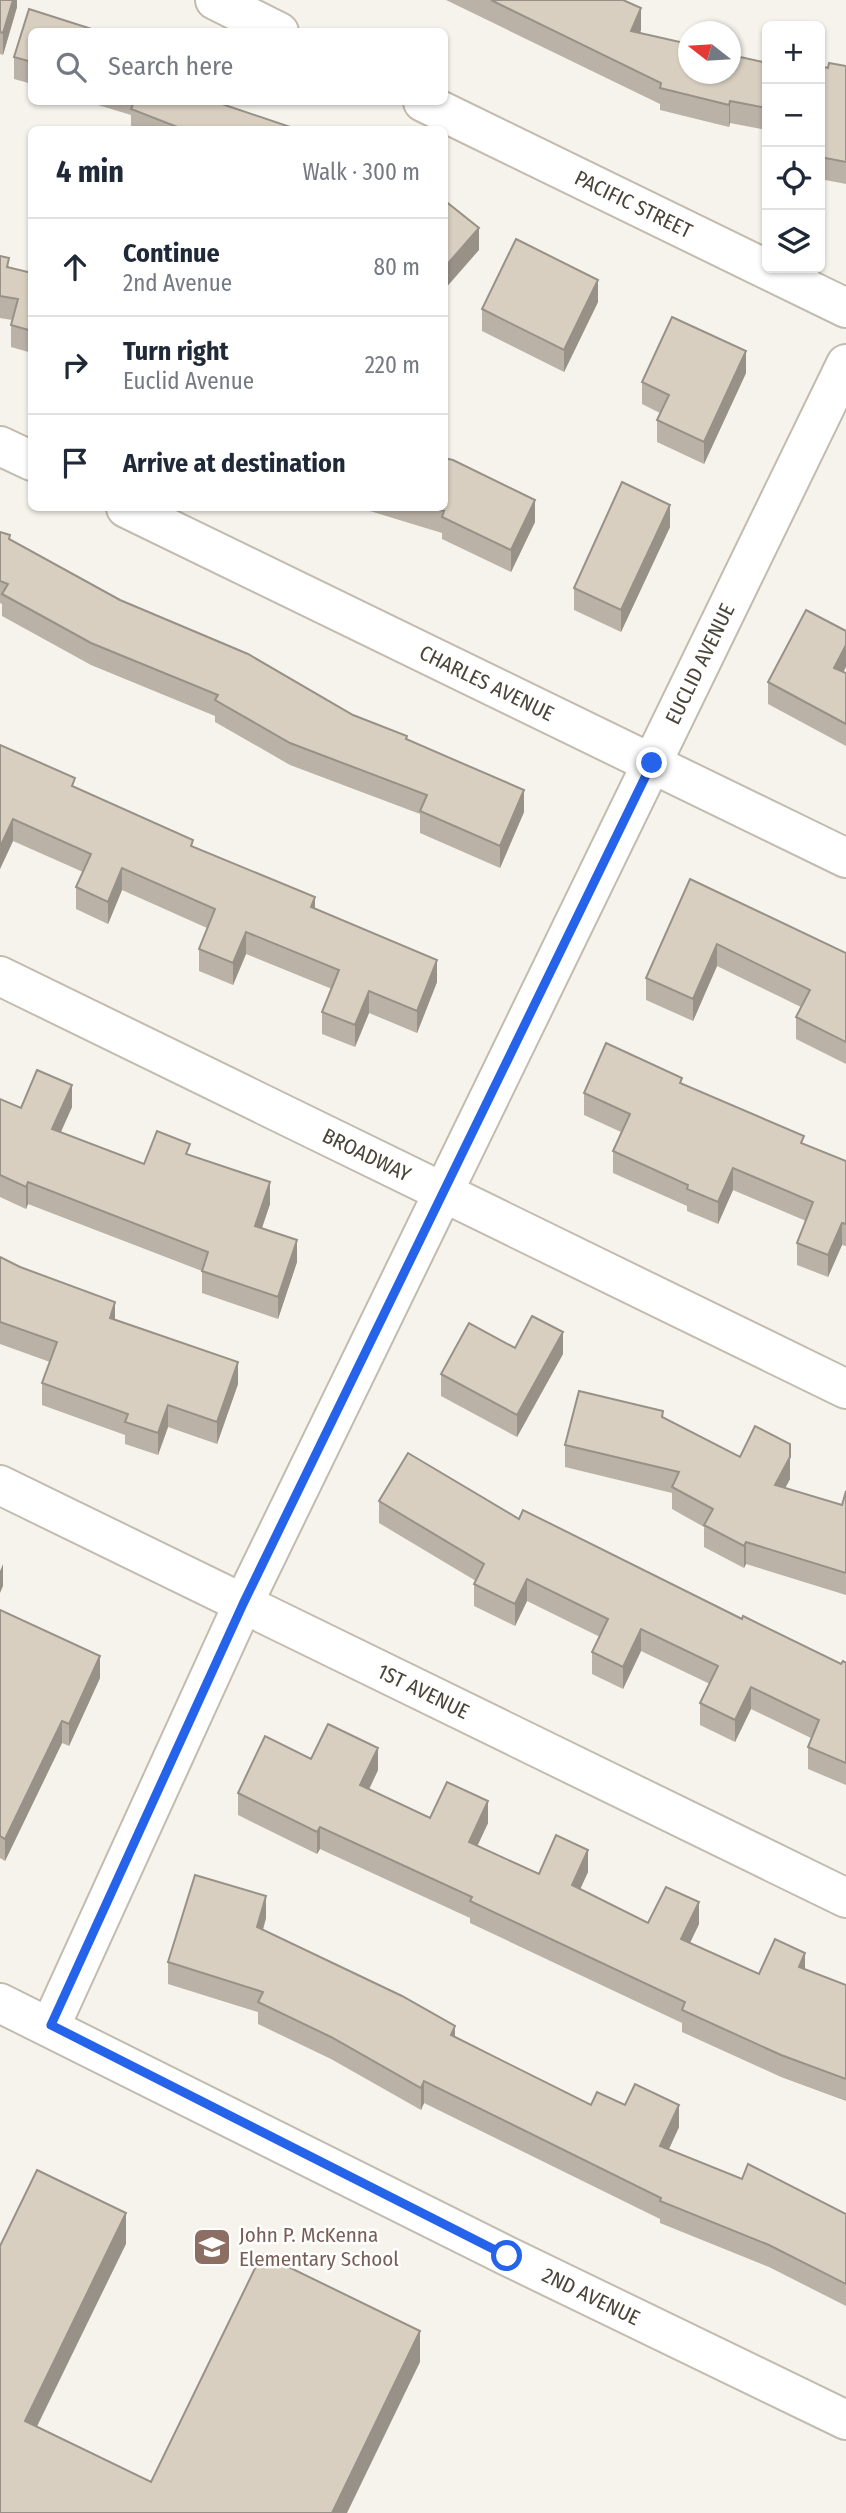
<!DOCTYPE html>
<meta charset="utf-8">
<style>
:root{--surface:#fff;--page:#f6f6f7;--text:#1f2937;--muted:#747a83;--line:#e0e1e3}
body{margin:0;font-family:"Fira Sans Condensed",sans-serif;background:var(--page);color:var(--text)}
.controls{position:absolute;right:21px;top:21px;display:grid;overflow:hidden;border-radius:10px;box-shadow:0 2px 5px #0004}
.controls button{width:63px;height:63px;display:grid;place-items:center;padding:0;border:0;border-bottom:2px solid var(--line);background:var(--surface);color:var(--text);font:35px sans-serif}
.compass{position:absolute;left:678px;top:21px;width:63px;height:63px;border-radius:50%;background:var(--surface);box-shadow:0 2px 5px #0004;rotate:287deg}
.stop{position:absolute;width:21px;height:21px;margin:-16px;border:5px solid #2563eb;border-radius:50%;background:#fff}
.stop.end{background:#2563eb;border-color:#fff;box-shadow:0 2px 7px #0008}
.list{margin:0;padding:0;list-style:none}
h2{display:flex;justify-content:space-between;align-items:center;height:91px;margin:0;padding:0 28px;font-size:30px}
h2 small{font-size:23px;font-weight:400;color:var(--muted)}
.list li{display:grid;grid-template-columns:46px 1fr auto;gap:21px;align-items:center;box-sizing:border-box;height:98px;padding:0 28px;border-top:2px solid var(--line)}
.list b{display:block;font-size:26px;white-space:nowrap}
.list p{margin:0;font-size:23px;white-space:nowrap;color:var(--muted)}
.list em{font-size:23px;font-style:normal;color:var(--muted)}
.icon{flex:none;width:38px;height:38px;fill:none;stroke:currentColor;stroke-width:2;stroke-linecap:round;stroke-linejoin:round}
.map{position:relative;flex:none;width:846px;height:2513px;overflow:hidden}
.search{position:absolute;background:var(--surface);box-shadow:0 2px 5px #0004;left:28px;top:28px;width:420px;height:77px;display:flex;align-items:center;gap:18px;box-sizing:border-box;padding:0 24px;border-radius:10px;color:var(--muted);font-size:26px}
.panel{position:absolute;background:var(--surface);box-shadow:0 2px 5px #0004;left:28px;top:126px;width:420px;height:385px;border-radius:10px}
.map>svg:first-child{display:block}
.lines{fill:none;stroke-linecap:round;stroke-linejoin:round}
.minor-casing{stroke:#c2bbae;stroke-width:42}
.minor{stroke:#fff;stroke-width:38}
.wall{fill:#bab2a6}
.shaded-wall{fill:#979187}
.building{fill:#d8cfc1;stroke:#979187;stroke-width:2}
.route{stroke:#2563eb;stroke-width:9}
.labels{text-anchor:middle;stroke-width:5;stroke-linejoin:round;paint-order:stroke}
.street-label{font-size:21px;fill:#4b4439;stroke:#fff}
.education-label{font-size:21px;fill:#785e54;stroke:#fff;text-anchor:start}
</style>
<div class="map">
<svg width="846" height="2513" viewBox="0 0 846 2513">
<rect width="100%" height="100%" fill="#f6f3ec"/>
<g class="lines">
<defs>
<g id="minor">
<path d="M 215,0 L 279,32"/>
<path id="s1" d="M 423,102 L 846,308"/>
<path d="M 0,446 L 32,461"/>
<path id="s2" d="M 126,508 L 846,858"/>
<path id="s3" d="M 0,976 L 846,1389"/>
<path id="s4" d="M 0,1485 L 846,1898"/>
<path id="s5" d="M 0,2003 L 507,2256 L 846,2420"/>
<path id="s6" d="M 51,2025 L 243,1604 L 846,364"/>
</g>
</defs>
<!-- minor casing -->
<use href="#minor" class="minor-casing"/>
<!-- minor -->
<use href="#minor" class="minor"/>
</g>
<!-- wall -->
<g class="wall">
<path d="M 0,0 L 17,0 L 17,7 L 3,55 L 0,54 Z"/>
<path d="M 446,0 L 623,0 L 641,30 L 640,33 L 767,63 L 767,130 L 730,123 L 729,127 L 660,110 L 660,104 Z"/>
<path d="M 32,32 L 32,84 L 14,79 L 14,57 Z"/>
<path d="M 820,66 L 828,68 L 846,66 L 846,184 L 820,179 Z"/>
<path d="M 88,102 L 220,102 L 220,103 L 299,130 L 131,130 L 131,115 Z"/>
<path d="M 0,256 L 9,267 L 32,273 L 32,353 L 11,347 L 11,325 L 12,320 L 0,318 Z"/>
<path d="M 598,302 L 564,372 L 482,331 L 482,309 Z"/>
<path d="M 746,373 L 704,464 L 657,442 L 657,420 L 660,413 L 642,404 L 642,382 Z"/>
<path d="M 360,508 L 444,508 L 535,522 L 511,572 L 442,539 L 442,533 Z"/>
<path d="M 670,527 L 621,632 L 574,610 L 574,588 Z"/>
<path d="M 0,532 L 10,540 L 120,600 L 353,715 L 407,739 L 524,812 L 500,868 L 420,833 L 420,814 L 290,765 L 215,722 L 215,716 L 91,665 L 2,616 L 2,604 L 0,603 Z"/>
<path d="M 844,672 L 846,673 L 846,746 L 768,704 L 768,682 Z"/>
<path d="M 0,745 L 75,788 L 315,909 L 437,982 L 417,1033 L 369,1013 L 355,1047 L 322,1034 L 322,1012 L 332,989 L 246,954 L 233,985 L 199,971 L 199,949 L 207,928 L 122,890 L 108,924 L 76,909 L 76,887 L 83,872 L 13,841 L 0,869 Z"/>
<path d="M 690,879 L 846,953 L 846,1064 L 796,1039 L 796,1017 L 801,1007 L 717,966 L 693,1021 L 646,1000 L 646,978 Z"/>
<path d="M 682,1084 L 804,1144 L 846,1161 L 846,1246 L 842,1245 L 828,1277 L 797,1265 L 797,1243 L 806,1221 L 733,1190 L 718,1224 L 687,1211 L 687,1206 L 613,1173 L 613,1151 L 621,1132 L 584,1115 L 584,1093 Z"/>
<path d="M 0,1099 L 21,1108 L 72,1107 L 61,1132 L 144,1164 L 190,1155 L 270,1204 L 262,1228 L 297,1262 L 278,1319 L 202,1293 L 202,1271 L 28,1204 L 26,1209 L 0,1197 Z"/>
<path d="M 0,1257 L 115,1320 L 238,1384 L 217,1444 L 168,1427 L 158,1455 L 125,1444 L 125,1435 L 42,1405 L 42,1383 L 50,1362 L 0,1344 Z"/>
<path d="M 515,1348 L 563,1354 L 517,1437 L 441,1396 L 441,1374 Z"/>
<path d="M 663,1418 L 740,1457 L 790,1479 L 785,1488 L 842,1505 L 846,1491 L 846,1595 L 746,1564 L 744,1568 L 704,1547 L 704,1527 L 672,1509 L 672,1493 L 565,1467 L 565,1445 Z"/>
<path d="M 379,1501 L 519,1519 L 841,1664 L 846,1663 L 846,1785 L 808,1769 L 808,1747 L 811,1738 L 751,1709 L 735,1742 L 700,1725 L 700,1703 L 710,1684 L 641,1651 L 623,1689 L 592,1674 L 592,1652 L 600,1637 L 527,1601 L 515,1626 L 474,1606 L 474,1584 L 476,1581 L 379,1523 Z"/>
<path d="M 0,1609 L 100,1678 L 69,1746 L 62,1743 L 5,1861 L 0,1858 Z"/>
<path d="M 311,1759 L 378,1770 L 369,1790 L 430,1818 L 488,1823 L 477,1846 L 539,1874 L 588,1872 L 580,1889 L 648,1923 L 699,1924 L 690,1943 L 759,1974 L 805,1969 L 846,1985 L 846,2101 L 781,2077 L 682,2032 L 682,2023 L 470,1923 L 470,1918 L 320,1849 L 317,1854 L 238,1815 L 238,1793 Z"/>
<path d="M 266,1918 L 263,1930 L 455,2037 L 591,2105 L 625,2105 L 679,2127 L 669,2149 L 742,2179 L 846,2214 L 846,2306 L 769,2267 L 660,2223 L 660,2219 L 424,2103 L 421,2110 L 331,2059 L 258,2024 L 258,2012 L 168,1984 L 168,1962 Z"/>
</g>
<!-- shaded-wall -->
<g class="shaded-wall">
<path d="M 13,0 L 17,0 L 17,7 L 3,55 L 3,33 Z"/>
<path d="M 641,8 L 641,30 L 631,53 L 631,31 Z"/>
<path d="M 730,101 L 730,123 L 729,127 L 729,105 Z"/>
<path d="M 479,228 L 479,250 L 444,290 L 444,268 Z"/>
<path d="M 598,280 L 598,302 L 564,372 L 564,350 Z"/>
<path d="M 746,351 L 746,373 L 704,464 L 704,442 Z"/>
<path d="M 535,500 L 535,522 L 511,572 L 511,550 Z"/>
<path d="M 670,505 L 670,527 L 621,632 L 621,610 Z"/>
<path d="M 846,645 L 846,667 L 834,690 L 834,668 Z"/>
<path d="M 524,790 L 524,812 L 500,868 L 500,846 Z"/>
<path d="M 13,819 L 13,841 L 0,869 L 0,847 Z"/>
<path d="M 122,868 L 122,890 L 108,924 L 108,902 Z"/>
<path d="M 315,897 L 315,919 L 311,907 Z"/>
<path d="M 246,932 L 246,954 L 233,985 L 233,963 Z"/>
<path d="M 717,944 L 717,966 L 693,1021 L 693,999 Z"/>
<path d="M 437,960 L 437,982 L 417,1033 L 417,1011 Z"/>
<path d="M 369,991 L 369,1013 L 355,1047 L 355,1025 Z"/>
<path d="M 72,1085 L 72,1107 L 52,1151 L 52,1129 Z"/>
<path d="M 733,1168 L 733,1190 L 718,1224 L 718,1202 Z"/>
<path d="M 28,1182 L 28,1204 L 26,1209 L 26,1187 Z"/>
<path d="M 270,1182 L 270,1204 L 255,1248 L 255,1226 Z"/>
<path d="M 842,1223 L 842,1245 L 828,1277 L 828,1255 Z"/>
<path d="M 297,1240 L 297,1262 L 278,1319 L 278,1297 Z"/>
<path d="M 115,1302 L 115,1324 L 110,1318 Z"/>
<path d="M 563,1332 L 563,1354 L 517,1437 L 517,1415 Z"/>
<path d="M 238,1362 L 238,1384 L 217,1444 L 217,1422 Z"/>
<path d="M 168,1405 L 168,1427 L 158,1455 L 158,1433 Z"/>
<path d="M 790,1457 L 790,1479 L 775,1507 L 775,1485 Z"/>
<path d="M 746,1542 L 746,1564 L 744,1568 L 744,1546 Z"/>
<path d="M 3,1564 L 3,1586 L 0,1593 L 0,1571 Z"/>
<path d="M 527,1579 L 527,1601 L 515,1626 L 515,1604 Z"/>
<path d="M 641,1629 L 641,1651 L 623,1689 L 623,1667 Z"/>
<path d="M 100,1656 L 100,1678 L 69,1746 L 69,1724 Z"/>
<path d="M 751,1687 L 751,1709 L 735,1742 L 735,1720 Z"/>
<path d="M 62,1721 L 62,1743 L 5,1861 L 5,1839 Z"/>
<path d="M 378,1748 L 378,1770 L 360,1807 L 360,1785 Z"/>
<path d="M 488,1801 L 488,1823 L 469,1864 L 469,1842 Z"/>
<path d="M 320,1827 L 320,1849 L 317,1854 L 317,1832 Z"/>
<path d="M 588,1850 L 588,1872 L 572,1907 L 572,1885 Z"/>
<path d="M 266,1896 L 266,1918 L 257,1949 L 257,1927 Z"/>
<path d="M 699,1902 L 699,1924 L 681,1961 L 681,1939 Z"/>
<path d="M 805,1953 L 805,1975 L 799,1967 Z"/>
<path d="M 455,2026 L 455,2048 L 451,2035 Z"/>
<path d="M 424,2081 L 424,2103 L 421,2110 L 421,2088 Z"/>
<path d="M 679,2105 L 679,2127 L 660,2168 L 660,2146 Z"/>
<path d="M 126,2213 L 126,2244 L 25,2451 L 25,2421 Z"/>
<path d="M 420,2331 L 420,2362 L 347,2513 L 332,2513 Z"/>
</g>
<!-- building -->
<g class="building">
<path d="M 0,0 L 13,0 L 3,33 L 0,32 Z"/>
<path d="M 491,0 L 623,0 L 641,8 L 631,31 L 689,44 L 689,74 L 731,74 L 731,55 L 767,63 L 767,108 L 730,101 L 729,105 L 660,88 L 661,83 Z"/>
<path d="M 29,9 L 101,32 L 32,32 L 32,62 L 14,57 Z"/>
<path d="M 829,63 L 846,66 L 846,162 L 820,157 L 820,66 L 828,68 Z"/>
<path d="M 134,102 L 216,102 L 299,130 L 185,130 L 131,109 Z"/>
<path d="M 444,200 L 479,228 L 444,268 Z"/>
<path d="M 516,239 L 598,280 L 564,350 L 482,309 Z"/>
<path d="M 0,256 L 9,258 L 7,267 L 32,273 L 32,331 L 11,325 L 18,299 L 0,296 Z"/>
<path d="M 672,317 L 746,351 L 704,442 L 657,420 L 669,395 L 642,382 Z"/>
<path d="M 444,458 L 453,460 L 535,500 L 511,550 L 442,517 L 444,511 L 432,508 L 444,508 Z"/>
<path d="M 622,482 L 670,505 L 621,610 L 574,588 Z"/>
<path d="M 0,532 L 10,535 L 9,539 L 120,600 L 248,654 L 353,715 L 407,736 L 406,739 L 524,790 L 500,846 L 420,811 L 427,795 L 290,743 L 215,700 L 218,695 L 91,643 L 2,594 L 8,584 L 0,581 Z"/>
<path d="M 806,610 L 846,631 L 846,645 L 834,668 L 846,673 L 846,724 L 768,682 Z"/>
<path d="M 0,745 L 75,778 L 72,786 L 193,840 L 191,846 L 315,897 L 311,907 L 437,960 L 417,1011 L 369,991 L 355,1025 L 322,1012 L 339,970 L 246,932 L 233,963 L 199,949 L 215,909 L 122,868 L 108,902 L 76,887 L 91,854 L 13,819 L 0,847 Z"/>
<path d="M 690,879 L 846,953 L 846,1042 L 796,1017 L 810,990 L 717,944 L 693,999 L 646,978 Z"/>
<path d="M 606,1043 L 682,1078 L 680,1083 L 804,1136 L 801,1143 L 846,1161 L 846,1224 L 842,1223 L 828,1255 L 797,1243 L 813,1202 L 733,1168 L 718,1202 L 687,1189 L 688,1185 L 613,1151 L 630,1114 L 584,1093 Z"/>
<path d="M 37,1070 L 72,1085 L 52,1129 L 144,1164 L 157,1131 L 190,1144 L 186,1154 L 270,1182 L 255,1226 L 297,1240 L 278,1297 L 202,1271 L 208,1252 L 28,1182 L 26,1187 L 0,1175 L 0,1099 L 21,1108 Z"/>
<path d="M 0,1257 L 20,1267 L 115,1302 L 110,1318 L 238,1362 L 217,1422 L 168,1405 L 158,1433 L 125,1422 L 128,1414 L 42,1383 L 57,1342 L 0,1322 Z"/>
<path d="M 532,1316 L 563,1332 L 517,1415 L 441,1374 L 469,1323 L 515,1348 Z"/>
<path d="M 579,1391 L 663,1411 L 662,1417 L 740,1457 L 755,1426 L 790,1444 L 790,1457 L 775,1485 L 842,1505 L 846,1491 L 846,1573 L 746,1542 L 744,1546 L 704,1525 L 713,1509 L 672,1487 L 679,1472 L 565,1445 Z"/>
<path d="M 408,1453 L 519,1519 L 523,1510 L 742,1619 L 743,1616 L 841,1664 L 843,1661 L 846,1663 L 846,1763 L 808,1747 L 819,1720 L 751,1687 L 735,1720 L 700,1703 L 718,1666 L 641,1629 L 623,1667 L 592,1652 L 608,1619 L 527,1579 L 515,1604 L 474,1584 L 484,1564 L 379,1501 Z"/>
<path d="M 0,1610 L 100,1656 L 69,1724 L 62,1721 L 5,1839 L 0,1836 Z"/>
<path d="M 328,1724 L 378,1748 L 360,1785 L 430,1818 L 447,1782 L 488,1801 L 469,1842 L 539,1874 L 556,1835 L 588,1850 L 572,1885 L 648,1923 L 666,1887 L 699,1902 L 681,1939 L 759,1974 L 775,1939 L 805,1953 L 799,1967 L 846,1985 L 846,2079 L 781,2055 L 682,2010 L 685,2002 L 470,1901 L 472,1897 L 320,1827 L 317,1832 L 238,1793 L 265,1736 L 311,1759 Z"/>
<path d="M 195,1875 L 266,1896 L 257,1927 L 402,1996 L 455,2026 L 451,2035 L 591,2105 L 597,2092 L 625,2105 L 635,2084 L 679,2105 L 660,2146 L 742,2179 L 748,2164 L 846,2214 L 846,2284 L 769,2245 L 660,2201 L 661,2198 L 424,2081 L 421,2088 L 331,2037 L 258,2002 L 263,1992 L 168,1962 Z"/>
<path d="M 37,2170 L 126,2213 L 25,2421 L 151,2482 L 262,2254 L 420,2331 L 332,2513 L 0,2513 L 0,2246 Z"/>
</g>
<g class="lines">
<!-- route -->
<path class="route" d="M 507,2256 L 51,2025 L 243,1604 L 652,763"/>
</g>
<!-- icons -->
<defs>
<symbol id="school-square" viewBox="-11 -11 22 22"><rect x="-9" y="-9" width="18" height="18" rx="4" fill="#8d6e63" stroke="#fff"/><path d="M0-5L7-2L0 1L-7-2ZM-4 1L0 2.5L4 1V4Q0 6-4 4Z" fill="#fff"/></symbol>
</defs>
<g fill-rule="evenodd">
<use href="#school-square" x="190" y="2225" width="44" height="44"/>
</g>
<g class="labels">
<!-- street labels -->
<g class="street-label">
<text dy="7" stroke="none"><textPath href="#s1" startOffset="234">PACIFIC STREET</textPath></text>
<text dy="7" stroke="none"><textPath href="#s6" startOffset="1508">EUCLID AVENUE</textPath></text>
<text dy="7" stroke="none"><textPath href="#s2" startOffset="401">CHARLES AVENUE</textPath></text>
<text dy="7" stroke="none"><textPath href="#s3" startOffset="408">BROADWAY</textPath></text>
<text dy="7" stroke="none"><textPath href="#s4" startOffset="471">1ST AVENUE</textPath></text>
<text dy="7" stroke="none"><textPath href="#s5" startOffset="660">2ND AVENUE</textPath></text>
</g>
<!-- education labels -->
<g class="education-label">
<text x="239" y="2242">John P. McKenna<tspan x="239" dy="24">Elementary School</tspan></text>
</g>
</g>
</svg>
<div class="controls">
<button>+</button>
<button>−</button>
<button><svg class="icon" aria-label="locate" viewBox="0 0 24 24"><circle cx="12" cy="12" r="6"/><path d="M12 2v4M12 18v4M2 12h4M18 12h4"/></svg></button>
<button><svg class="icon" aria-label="layers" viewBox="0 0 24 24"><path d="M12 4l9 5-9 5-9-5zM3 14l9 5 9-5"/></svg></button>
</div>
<svg class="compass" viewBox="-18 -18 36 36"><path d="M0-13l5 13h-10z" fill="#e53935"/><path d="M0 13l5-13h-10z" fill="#747a83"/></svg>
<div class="stop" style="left:507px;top:2256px"></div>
<div class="stop end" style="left:652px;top:763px"></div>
<div class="search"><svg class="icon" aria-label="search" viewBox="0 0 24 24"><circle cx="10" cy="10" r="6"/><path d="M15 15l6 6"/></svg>Search here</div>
<section class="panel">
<h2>4 min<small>Walk · 300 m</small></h2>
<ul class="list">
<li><svg class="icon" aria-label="ahead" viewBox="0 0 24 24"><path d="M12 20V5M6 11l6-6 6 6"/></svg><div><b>Continue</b><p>2nd Avenue</p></div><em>80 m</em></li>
<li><svg class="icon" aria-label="right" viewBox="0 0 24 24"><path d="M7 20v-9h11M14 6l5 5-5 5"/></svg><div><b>Turn right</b><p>Euclid Avenue</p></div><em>220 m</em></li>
<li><svg class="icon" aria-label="arrive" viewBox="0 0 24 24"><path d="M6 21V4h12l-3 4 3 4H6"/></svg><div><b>Arrive at destination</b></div></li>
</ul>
</section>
</div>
